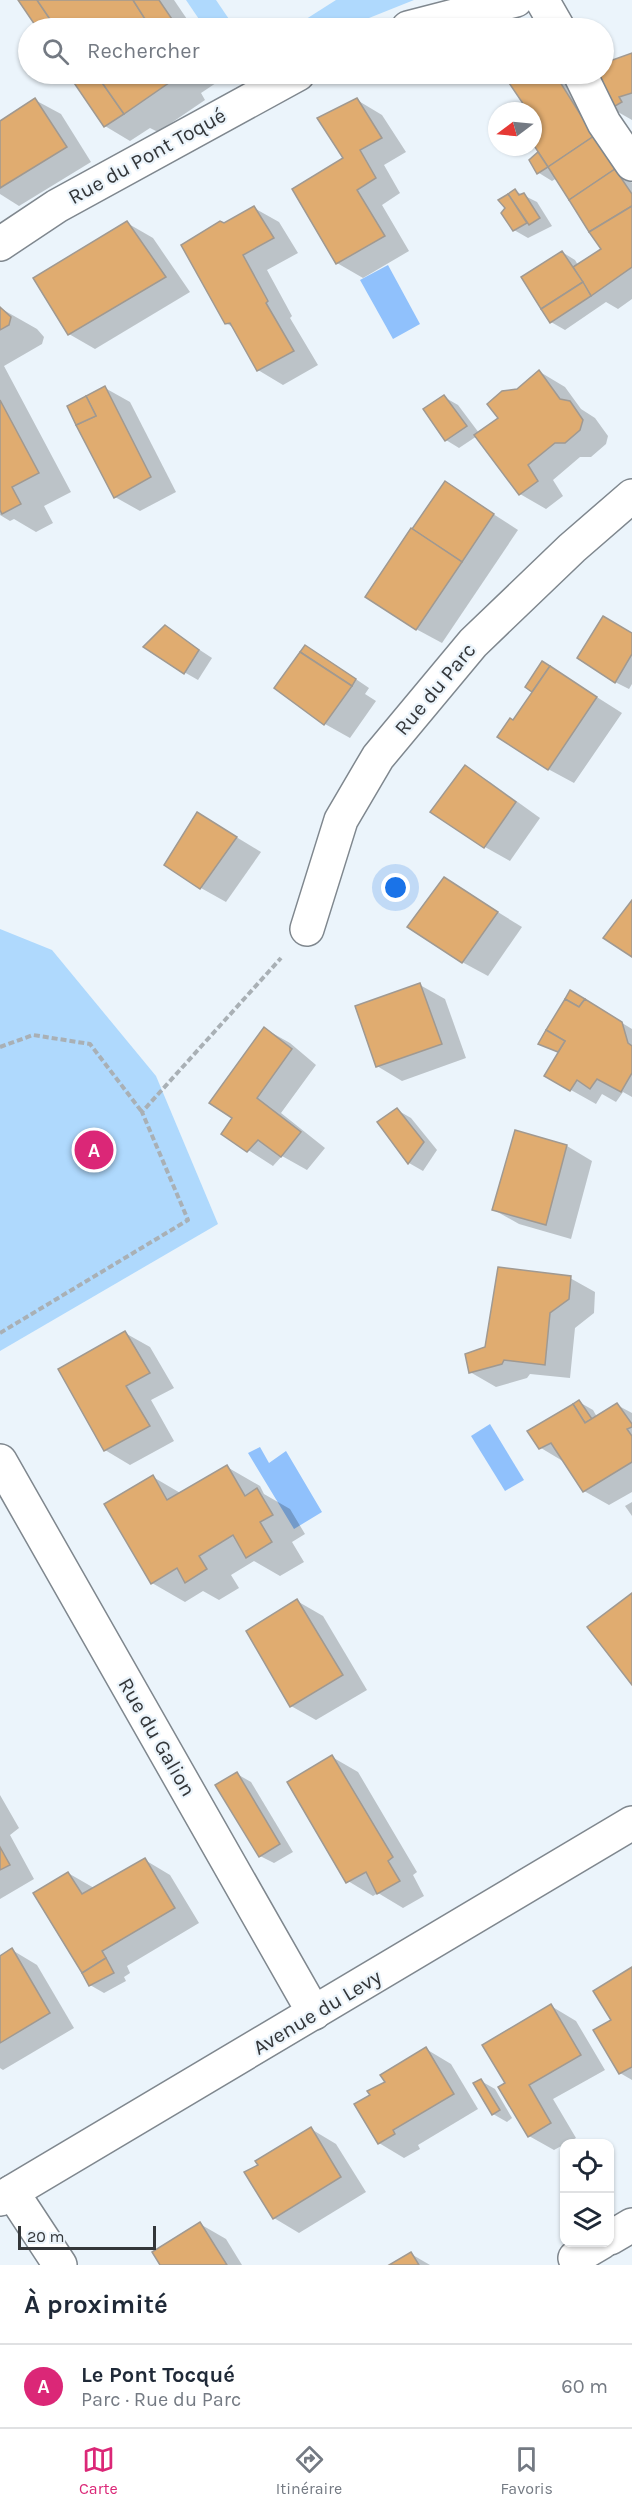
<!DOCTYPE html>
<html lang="fr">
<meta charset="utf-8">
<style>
:root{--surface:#fff;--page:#f2f2f3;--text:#1f2937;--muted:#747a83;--line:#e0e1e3;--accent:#db2777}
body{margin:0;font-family:Karla,sans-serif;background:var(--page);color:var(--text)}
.controls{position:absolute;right:18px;bottom:18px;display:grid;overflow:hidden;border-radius:12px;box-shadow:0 2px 4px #0004}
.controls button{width:54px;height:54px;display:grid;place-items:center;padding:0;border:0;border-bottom:2px solid var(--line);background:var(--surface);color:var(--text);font:30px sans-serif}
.compass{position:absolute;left:488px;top:102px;width:54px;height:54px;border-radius:50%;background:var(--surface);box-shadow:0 2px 4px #0004;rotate:254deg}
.scale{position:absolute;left:18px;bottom:15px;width:138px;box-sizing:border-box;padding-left:6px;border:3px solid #333639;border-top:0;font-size:16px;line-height:21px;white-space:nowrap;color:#333639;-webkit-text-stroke:4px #ebf4fb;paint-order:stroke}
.you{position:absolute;left:396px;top:888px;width:21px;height:21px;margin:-15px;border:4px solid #fff;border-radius:50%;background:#1a73e8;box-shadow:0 0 0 9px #1a73e833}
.badge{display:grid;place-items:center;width:39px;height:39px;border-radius:50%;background:var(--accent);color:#fff;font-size:20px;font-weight:700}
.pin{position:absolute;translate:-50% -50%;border:3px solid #fff;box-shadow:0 2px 6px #0006}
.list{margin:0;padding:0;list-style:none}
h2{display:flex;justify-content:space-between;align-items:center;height:78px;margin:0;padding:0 24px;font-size:26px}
h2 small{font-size:20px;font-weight:400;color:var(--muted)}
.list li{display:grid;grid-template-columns:39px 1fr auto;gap:18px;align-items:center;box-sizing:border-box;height:84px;padding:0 24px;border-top:2px solid var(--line)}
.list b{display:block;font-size:22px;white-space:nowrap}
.list p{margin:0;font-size:20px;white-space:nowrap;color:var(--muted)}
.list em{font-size:20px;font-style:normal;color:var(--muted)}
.icon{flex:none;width:33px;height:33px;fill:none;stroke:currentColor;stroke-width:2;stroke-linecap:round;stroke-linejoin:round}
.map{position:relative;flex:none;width:632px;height:2265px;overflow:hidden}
.search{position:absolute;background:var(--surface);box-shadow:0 2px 4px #0004;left:18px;right:18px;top:18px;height:66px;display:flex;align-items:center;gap:15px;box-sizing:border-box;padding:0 21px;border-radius:33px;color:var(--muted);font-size:22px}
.sheet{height:162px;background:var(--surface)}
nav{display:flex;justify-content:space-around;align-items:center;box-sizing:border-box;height:84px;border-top:2px solid var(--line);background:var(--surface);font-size:16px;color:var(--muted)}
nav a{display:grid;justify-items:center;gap:3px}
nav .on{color:var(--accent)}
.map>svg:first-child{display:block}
.green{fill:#afd9fd}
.water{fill:#90c1fc}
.shadow{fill:#0003}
.building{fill:#e0ac70;stroke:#a09991;stroke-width:1.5}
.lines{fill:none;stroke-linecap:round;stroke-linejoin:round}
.minor-casing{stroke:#7f878e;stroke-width:36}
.path{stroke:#a9b0b5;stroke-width:4;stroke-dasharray:6 3;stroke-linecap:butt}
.minor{stroke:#fff;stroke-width:33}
.labels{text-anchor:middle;stroke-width:4.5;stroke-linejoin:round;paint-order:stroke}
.street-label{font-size:21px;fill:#333639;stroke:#ebf4fb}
</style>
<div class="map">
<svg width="632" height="2265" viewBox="0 0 632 2265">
<rect width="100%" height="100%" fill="#ebf4fb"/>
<!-- green -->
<g class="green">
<path d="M 186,0 L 216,0 L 235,28 L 205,28 Z"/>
<path d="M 336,0 L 414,0 L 344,28 L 292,28 Z"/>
<path d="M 0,929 L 52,950 L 156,1076 L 218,1224 L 0,1351 Z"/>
</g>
<!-- water -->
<g class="water">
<path d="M 388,265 L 420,324 L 393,339 L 360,280 Z"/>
<path d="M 490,1424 L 524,1480 L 505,1491 L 471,1436 Z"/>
<path d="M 260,1447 L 269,1463 L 286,1451 L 322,1512 L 294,1529 L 248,1453 Z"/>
</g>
<!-- shadow -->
<g class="shadow">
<path d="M 20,0 L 174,0 L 193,28 L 39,28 Z"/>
<path d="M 632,55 L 632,120 L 611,108 L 593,74 L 604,74 L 604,64 Z"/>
<path d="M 69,74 L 223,74 L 225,77 L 201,93 L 205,100 L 158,132 L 150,128 L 130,141 L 105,126 Z"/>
<path d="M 505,74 L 570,74 L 613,154 L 632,183 L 632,299 L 618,309 L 606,302 L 565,330 L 551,322 L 523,278 L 562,252 L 575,260 L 578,265 L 603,250 L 557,178 L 552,181 L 539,173 L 538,154 L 543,157 L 533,141 L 533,111 L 529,111 Z"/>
<path d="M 35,100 L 61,114 L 91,162 L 19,206 L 0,194 L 0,123 Z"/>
<path d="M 357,100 L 382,115 L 406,152 L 384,165 L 400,193 L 382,205 L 409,251 L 363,278 L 337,263 L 345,158 Z"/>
<path d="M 515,191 L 537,202 L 552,226 L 528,238 L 514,230 L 507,208 L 501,200 Z"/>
<path d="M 254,208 L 279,222 L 298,253 L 267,270 L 292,316 L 290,318 L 318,365 L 283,385 L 258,370 L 234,328 L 226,323 L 224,224 Z"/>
<path d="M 127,223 L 153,238 L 190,292 L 95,349 L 69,334 Z"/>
<path d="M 0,308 L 37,329 L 44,337 L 42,344 L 4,366 L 71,492 L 44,506 L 53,523 L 36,532 L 14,519 L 10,521 L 0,515 Z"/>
<path d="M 540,372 L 565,387 L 581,409 L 595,418 L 608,436 L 606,444 L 591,457 L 580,457 L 553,480 L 563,496 L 546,509 L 520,494 L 477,436 L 459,448 L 446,440 L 444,397 L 458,405 L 479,433 L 500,419 L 517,391 Z"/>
<path d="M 105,388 L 130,402 L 176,492 L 140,511 L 115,497 Z"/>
<path d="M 445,483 L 518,530 L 442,643 L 416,629 Z"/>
<path d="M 165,627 L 212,658 L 198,680 L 184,672 Z"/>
<path d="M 632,634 L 632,684 L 629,689 L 615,682 Z"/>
<path d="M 319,654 L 369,688 L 365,694 L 376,701 L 350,738 L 325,724 Z"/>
<path d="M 543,663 L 622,713 L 574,783 L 548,769 L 514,722 L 535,691 L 527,686 Z"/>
<path d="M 465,767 L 490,782 L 540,818 L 510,861 L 485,847 Z"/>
<path d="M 223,829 L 261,852 L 226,902 L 201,888 Z"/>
<path d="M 444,879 L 522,927 L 488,976 L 462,962 Z"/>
<path d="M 420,985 L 445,999 L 466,1058 L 402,1081 L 377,1066 Z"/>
<path d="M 571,992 L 632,1029 L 632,1097 L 623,1092 L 616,1102 L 602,1094 L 596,1104 L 546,1076 L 560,1053 L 540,1043 Z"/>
<path d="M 265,1029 L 290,1043 L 316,1065 L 281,1113 L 325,1148 L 307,1170 L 282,1156 L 273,1166 L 223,1134 L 234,1118 Z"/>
<path d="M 397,1110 L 411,1118 L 437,1150 L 423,1171 L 409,1163 L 379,1122 Z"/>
<path d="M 516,1132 L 567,1146 L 592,1161 L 571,1239 L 519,1224 L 494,1210 Z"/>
<path d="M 570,1278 L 595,1292 L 594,1313 L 575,1328 L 570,1378 L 530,1374 L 527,1378 L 496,1387 L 470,1372 L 487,1348 Z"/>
<path d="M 125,1333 L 150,1347 L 174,1388 L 151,1400 L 174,1441 L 130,1465 L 105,1450 Z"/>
<path d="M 579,1402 L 593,1410 L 597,1417 L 617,1405 L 632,1413 L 632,1492 L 609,1505 L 584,1491 L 566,1463 L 541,1448 Z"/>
<path d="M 227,1467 L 260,1486 L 264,1494 L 290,1509 L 305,1534 L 292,1542 L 304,1562 L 280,1576 L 254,1561 L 231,1575 L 239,1588 L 219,1600 L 203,1591 L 185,1602 L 152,1583 L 153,1477 L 182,1494 Z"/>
<path d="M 632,1502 L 632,1516 L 625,1506 Z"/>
<path d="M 297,1601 L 323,1616 L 367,1690 L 316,1720 L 291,1706 Z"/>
<path d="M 332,1757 L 358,1772 L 417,1872 L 413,1875 L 424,1896 L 403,1908 L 378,1893 L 373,1896 L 348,1881 Z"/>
<path d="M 237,1774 L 251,1782 L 293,1852 L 274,1863 L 260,1856 Z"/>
<path d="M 0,1795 L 19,1828 L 10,1835 L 34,1879 L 0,1899 Z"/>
<path d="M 145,1860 L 170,1875 L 199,1923 L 127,1966 L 130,1973 L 124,1977 L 126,1981 L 104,1993 L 90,1985 L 35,1894 L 68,1873 L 94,1888 Z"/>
<path d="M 12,1950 L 37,1965 L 74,2028 L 3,2070 L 0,2068 L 0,1958 Z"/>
<path d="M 632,1969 L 632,2080 L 620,2073 L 613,2021 Z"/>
<path d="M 551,2006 L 576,2021 L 605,2070 L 553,2099 L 576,2138 L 554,2150 L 529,2136 L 507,2084 Z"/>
<path d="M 426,2049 L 451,2064 L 478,2109 L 418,2145 L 420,2149 L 404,2158 L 379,2143 L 372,2096 Z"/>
<path d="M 481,2081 L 495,2089 L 512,2118 L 507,2122 L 493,2114 Z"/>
<path d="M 311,2129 L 336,2144 L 366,2192 L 299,2233 L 274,2218 L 260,2165 Z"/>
<path d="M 200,2224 L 226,2239 L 242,2265 L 162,2265 Z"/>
<path d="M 411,2254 L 430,2265 L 392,2265 Z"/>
</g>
<!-- building -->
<g class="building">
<path d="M 18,0 L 37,0 L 56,28 L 37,28 Z"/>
<path d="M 37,0 L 133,0 L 147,22 L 140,28 L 56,28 Z"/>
<path d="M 133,0 L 159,0 L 178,28 L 140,28 L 147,22 Z"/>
<path d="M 632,53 L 632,93 L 619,97 L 622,102 L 610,109 L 591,74 L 604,74 L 604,63 Z"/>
<path d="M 68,74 L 96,74 L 124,114 L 104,127 Z"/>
<path d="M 96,74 L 169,74 L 173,80 L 124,114 Z"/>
<path d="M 503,74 L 555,74 L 594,136 L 548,167 L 533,144 L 533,111 L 528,111 Z"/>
<path d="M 35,98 L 67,147 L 0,188 L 0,121 Z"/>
<path d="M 357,98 L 382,138 L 360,150 L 376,178 L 357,190 L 385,236 L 336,264 L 292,189 L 343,158 L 317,118 Z"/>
<path d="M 594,136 L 615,169 L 569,200 L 548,167 Z"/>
<path d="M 538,152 L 548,167 L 537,174 L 529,160 Z"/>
<path d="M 615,169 L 632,194 L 632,206 L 589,232 L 569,200 Z"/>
<path d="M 515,189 L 519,195 L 524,193 L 540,218 L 529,225 L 508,194 Z"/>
<path d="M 508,194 L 527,223 L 513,231 L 501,213 L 505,208 L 498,200 Z"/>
<path d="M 254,206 L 274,238 L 243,255 L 268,301 L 266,303 L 294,351 L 257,371 L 230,323 L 225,324 L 181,245 L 220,221 L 224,223 Z"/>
<path d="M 632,206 L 632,267 L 591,296 L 573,267 L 601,249 L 589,232 Z"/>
<path d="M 127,221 L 166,277 L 68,335 L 33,278 Z"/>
<path d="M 562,251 L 583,282 L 541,309 L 521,277 Z"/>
<path d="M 583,282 L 591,296 L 550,323 L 541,309 Z"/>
<path d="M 0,307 L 11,317 L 9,325 L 0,330 Z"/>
<path d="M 539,370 L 560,399 L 570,401 L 583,420 L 580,430 L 565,443 L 555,443 L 528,465 L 538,481 L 519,495 L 474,435 L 498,418 L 487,404 L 502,391 L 517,389 Z"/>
<path d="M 105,386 L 151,477 L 114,498 L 76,425 L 96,416 L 86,396 Z"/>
<path d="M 444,395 L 467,426 L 445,441 L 423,409 Z"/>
<path d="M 86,396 L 96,416 L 76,425 L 67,406 Z"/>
<path d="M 0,400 L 39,473 L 12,487 L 21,504 L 2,514 L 0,510 Z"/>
<path d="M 445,481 L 494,514 L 462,562 L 412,529 Z"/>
<path d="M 411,528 L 462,562 L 416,630 L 365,597 Z"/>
<path d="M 603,616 L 632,633 L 632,654 L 615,683 L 577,658 Z"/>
<path d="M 165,625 L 199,650 L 184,674 L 143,647 Z"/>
<path d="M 305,645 L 356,679 L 352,686 L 300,652 Z"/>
<path d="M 300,652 L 352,686 L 324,725 L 274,688 Z"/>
<path d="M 542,661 L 550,666 L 532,692 L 525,687 Z"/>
<path d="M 550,666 L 597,697 L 548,770 L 497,737 L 510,718 L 513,720 Z"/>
<path d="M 465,765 L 516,802 L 484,848 L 430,812 Z"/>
<path d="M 197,812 L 237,837 L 200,889 L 164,865 Z"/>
<path d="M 444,877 L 498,912 L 462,963 L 407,927 Z"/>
<path d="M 632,900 L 632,957 L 603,938 Z"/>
<path d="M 420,983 L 442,1044 L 376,1067 L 355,1006 Z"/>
<path d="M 570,990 L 585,999 L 579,1007 L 565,999 Z"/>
<path d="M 565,999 L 579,1007 L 585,999 L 622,1022 L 628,1043 L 632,1046 L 632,1073 L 621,1092 L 597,1079 L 590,1089 L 577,1080 L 570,1091 L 544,1076 L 565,1041 L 546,1030 Z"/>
<path d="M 264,1027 L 292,1049 L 257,1098 L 301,1132 L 281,1157 L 258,1140 L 247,1152 L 221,1134 L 232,1118 L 209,1103 Z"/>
<path d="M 546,1030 L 565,1041 L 558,1052 L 538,1044 Z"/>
<path d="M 397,1108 L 424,1142 L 408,1164 L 377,1122 Z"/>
<path d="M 515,1130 L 567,1145 L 546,1225 L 492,1210 Z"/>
<path d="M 498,1267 L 571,1276 L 569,1299 L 550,1313 L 545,1365 L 504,1360 L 502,1364 L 469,1373 L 465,1354 L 485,1347 Z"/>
<path d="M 125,1331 L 150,1373 L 126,1386 L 150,1426 L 104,1451 L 58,1369 Z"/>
<path d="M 579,1400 L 592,1419 L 585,1423 L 573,1404 Z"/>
<path d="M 617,1403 L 632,1424 L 632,1427 L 627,1429 L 632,1436 L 632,1462 L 583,1492 L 551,1443 L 539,1449 L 527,1431 L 573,1404 L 585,1423 Z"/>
<path d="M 227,1465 L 245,1496 L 257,1488 L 273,1515 L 260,1522 L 272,1542 L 246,1558 L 233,1535 L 199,1556 L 207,1569 L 185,1583 L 177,1568 L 151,1584 L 104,1504 L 153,1475 L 167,1500 Z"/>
<path d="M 632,1593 L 632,1685 L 587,1627 Z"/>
<path d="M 297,1599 L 343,1675 L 290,1707 L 246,1631 Z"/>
<path d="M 332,1755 L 393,1857 L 388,1861 L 400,1881 L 377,1894 L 366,1872 L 346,1883 L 287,1782 Z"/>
<path d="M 237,1772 L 280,1844 L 259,1857 L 215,1785 Z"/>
<path d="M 0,1847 L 10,1865 L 0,1870 Z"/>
<path d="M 145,1858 L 175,1908 L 102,1951 L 106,1958 L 82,1973 L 33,1893 L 68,1872 L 82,1894 Z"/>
<path d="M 12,1948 L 50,2013 L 0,2043 L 0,1956 Z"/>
<path d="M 106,1958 L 114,1973 L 89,1986 L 82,1973 Z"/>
<path d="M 632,1967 L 632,2067 L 619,2074 L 593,2030 L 611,2020 L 593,1991 Z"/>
<path d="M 551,2004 L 581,2055 L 529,2085 L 551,2123 L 528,2137 L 498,2087 L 505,2083 L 482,2045 Z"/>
<path d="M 426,2047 L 454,2094 L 393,2130 L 395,2134 L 378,2144 L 354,2104 L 370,2095 L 367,2091 L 385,2082 L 380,2075 Z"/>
<path d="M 481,2079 L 500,2110 L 492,2115 L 473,2083 Z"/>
<path d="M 311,2127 L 341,2177 L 273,2219 L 244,2172 L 258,2165 L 255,2161 Z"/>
<path d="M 200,2222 L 227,2265 L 160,2265 L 152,2252 Z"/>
<path d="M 411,2252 L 419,2265 L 389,2265 Z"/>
</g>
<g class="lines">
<defs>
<g id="minor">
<path d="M 542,0 L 558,28"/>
<path d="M 408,28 L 516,0"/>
<path d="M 580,74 L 604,123 L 632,164"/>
<path d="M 0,244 L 57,206 L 298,74"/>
<path d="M 307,929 L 341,820 L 378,757 L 473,643 L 572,548 L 632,496"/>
<path d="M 0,1461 L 314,2013"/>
<path d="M 12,2192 L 60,2265"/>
<path d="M 0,2199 L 632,1823"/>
<path d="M 610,2238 L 632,2225"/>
<path d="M 575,2258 L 602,2242"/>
</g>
</defs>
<!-- minor casing -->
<use href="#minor" class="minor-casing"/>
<!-- path -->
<g class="path">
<path d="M 0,1047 L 33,1035 L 90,1044 L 142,1112"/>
<path d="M 0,1333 L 188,1220 L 142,1112 L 281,958"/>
</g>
<!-- minor -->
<use href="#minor" class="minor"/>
</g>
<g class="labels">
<!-- street labels -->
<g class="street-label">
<text transform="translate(147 156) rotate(-29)" y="7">Rue du Pont Toqué</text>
<text transform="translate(435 689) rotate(-50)" y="7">Rue du Parc</text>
<text transform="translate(157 1737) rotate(60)" y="7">Rue du Galion</text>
<text transform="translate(317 2012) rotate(-31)" y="7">Avenue du Levy</text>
</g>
</g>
</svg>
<div class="controls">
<button><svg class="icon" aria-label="locate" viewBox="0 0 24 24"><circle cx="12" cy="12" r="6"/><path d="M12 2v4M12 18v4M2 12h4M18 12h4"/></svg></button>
<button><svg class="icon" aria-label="layers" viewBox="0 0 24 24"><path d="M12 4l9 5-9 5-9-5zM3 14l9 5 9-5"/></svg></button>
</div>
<svg class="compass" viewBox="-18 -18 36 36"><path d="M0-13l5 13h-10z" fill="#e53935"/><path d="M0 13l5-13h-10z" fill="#747a83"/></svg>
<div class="scale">20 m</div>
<div class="you"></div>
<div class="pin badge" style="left:94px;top:1150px">A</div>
<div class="search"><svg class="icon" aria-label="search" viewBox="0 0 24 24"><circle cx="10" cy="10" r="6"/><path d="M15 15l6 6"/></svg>Rechercher</div>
</div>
<section class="sheet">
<h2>À proximité<small></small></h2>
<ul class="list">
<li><span class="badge">A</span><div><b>Le Pont Tocqué</b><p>Parc · Rue du Parc</p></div><em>60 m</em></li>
</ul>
</section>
<nav>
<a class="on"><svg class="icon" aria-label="map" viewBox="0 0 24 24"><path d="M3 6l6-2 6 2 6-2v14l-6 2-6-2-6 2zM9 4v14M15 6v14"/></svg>Carte</a>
<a><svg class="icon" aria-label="directions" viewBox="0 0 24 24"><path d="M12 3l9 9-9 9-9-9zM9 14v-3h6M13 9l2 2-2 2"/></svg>Itinéraire</a>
<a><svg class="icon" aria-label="saved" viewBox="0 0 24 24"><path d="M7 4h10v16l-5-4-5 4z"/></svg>Favoris</a>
</nav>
